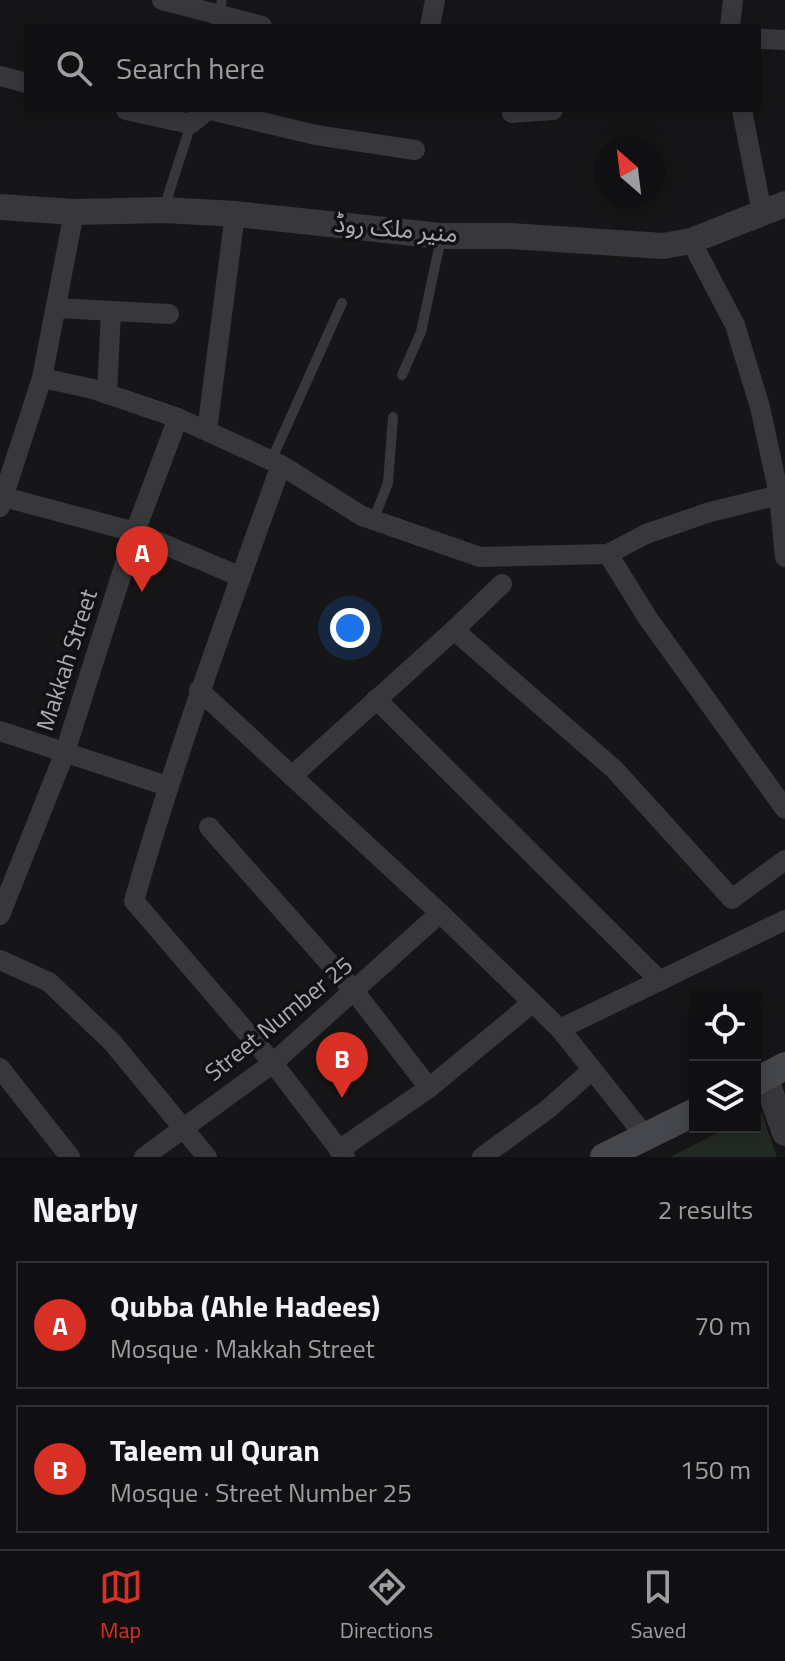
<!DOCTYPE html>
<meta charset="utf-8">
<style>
:root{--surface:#101012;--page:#19191b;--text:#f1f3f6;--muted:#9c9d9f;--line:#303032;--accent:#d93025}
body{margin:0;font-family:"Titillium Web","Noto Sans Arabic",sans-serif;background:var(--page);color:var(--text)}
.controls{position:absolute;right:24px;bottom:24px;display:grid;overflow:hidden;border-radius:0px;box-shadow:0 4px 20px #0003}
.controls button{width:72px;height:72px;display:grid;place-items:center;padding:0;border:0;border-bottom:2px solid var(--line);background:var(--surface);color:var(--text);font:40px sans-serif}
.compass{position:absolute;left:593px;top:136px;width:72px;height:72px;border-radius:50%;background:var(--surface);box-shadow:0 4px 20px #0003;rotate:332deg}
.you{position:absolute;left:350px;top:628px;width:28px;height:28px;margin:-20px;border:6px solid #fff;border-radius:50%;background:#1a73e8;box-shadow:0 0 0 12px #1a73e833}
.badge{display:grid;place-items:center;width:52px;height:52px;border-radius:50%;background:var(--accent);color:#fff;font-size:26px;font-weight:700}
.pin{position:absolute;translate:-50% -66px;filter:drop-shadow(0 2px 4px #0008)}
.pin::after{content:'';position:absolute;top:42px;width:28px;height:24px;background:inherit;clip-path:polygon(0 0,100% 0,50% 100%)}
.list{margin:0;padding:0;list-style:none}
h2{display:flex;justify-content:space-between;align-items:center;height:104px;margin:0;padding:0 32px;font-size:34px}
h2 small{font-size:26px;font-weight:400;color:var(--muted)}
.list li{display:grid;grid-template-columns:52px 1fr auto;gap:24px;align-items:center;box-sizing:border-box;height:128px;margin:0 16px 16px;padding:0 16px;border:2px solid var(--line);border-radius:0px}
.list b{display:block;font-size:30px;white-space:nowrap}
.list p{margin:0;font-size:26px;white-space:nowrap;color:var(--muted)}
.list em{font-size:26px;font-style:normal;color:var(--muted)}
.icon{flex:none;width:44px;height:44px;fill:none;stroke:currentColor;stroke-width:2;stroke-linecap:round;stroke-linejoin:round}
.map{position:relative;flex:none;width:785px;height:1157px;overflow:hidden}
.search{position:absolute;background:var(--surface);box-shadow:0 4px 20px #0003;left:24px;right:24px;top:24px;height:88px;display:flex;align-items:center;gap:20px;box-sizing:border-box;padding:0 28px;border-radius:0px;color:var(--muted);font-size:30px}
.sheet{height:392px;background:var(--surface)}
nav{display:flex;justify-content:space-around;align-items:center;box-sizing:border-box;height:112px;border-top:2px solid var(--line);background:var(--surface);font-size:22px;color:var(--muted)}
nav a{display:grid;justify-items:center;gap:4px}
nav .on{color:var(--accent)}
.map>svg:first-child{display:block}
.green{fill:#232a24}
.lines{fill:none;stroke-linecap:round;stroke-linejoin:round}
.service{stroke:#38383c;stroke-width:10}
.minor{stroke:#38383c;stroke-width:20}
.tertiary{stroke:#38383c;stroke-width:26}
.secondary{stroke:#46474c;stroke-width:28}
.labels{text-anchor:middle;stroke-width:7;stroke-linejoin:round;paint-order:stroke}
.street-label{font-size:24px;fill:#aaadb6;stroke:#111113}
</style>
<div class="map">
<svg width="785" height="1157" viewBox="0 0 785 1157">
<rect width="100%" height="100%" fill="#161618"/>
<!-- green -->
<path class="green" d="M 761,1111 L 777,1157 L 670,1157 L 729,1127 L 755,1127 L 755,1114 Z"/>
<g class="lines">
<!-- service -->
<g class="service">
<path d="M 216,26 L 222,0"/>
<path d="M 164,208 L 191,124"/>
<path d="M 402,375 L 421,332 L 441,238"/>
<path d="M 271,461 L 342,303"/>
<path d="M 373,521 L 388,483 L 393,417"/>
</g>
<!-- minor -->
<g class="minor">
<path d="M 162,0 L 262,26"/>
<path d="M 430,26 L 435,0"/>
<path d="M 730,26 L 733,0"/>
<path d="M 759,39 L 785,40"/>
<path d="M 0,76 L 26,83"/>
<path d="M 126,110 L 190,124 L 208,110"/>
<path d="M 210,110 L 316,135 L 415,150"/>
<path d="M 742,110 L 762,213"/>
<path d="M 512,113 L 553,110"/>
<path d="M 691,241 L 735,325 L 760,407 L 779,495 L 785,557"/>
<path d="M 56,308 L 169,314"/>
<path d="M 42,378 L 93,389 L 178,418 L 281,465 L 362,516 L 480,557 L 608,554 L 646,534 L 710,512 L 779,495"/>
<path d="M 107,394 L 111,311"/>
<path d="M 207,431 L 235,214"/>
<path d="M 281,465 C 229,610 176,753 134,901 L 273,1063 L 345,1157"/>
<path d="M 0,496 L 135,532 L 241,577"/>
<path d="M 0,507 L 42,378 L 74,212"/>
<path d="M 608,554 L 647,617 L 785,809"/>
<path d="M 454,630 L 614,769 L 732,899 L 785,860"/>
<path d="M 199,690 L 440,913 L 560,1029 L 645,1136"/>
<path d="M 376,699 L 660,981"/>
<path d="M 0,731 L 167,786"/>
<path d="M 292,776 L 454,630 L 502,584"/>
<path d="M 209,827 L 355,992 L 429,1088"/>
<path d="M 0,915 L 65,752 L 135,532 L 178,418"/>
<path d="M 0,960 L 49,982 L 112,1042 L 207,1157"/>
<path d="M 560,1029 L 785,920"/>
<path d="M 0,1068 L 70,1157"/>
<path d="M 339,1150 L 429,1088 L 532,1003"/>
<path d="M 144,1157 L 273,1063 L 440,913"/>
<path d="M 482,1157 L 548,1109 L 592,1070"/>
</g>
<!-- tertiary -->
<g class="tertiary">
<path d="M 0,207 L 74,212 L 164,210 L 235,214 L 441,236 L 510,236 L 663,246 L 691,241 L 785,204"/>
<path d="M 765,1077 L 785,1133"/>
</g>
<!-- secondary -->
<g class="secondary">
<path d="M 755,1082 L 785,1066"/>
<path d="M 604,1157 L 695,1112"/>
</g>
</g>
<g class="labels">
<!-- street labels -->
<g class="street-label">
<text transform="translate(396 229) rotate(5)" y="8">منیر ملک روڈ</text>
<text transform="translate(67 660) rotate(-72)" y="8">Makkah Street</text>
<text transform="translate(279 1019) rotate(-39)" y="8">Street Number 25</text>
</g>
</g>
</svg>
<div class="controls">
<button><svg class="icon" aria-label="locate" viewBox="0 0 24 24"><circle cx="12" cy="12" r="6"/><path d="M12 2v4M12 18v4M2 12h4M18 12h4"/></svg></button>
<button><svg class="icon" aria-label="layers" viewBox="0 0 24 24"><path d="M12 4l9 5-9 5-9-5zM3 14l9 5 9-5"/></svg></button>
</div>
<svg class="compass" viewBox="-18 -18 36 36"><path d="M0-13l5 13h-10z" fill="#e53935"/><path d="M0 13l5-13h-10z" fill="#9c9d9f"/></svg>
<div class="you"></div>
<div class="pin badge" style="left:142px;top:592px">A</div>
<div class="pin badge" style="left:342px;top:1098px">B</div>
<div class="search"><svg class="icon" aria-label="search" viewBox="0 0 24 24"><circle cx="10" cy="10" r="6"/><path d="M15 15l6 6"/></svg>Search here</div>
</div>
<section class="sheet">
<h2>Nearby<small>2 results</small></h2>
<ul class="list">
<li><span class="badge">A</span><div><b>Qubba (Ahle Hadees)</b><p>Mosque · Makkah Street</p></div><em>70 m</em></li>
<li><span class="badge">B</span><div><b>Taleem ul Quran</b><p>Mosque · Street Number 25</p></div><em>150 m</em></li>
</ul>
</section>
<nav>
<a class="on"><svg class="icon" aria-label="map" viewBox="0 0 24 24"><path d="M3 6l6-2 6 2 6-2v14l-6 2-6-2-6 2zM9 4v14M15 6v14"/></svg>Map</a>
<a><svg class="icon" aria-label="directions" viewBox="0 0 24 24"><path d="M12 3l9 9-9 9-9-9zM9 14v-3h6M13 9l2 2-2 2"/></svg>Directions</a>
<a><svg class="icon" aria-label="saved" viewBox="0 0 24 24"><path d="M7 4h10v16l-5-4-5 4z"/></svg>Saved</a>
</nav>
